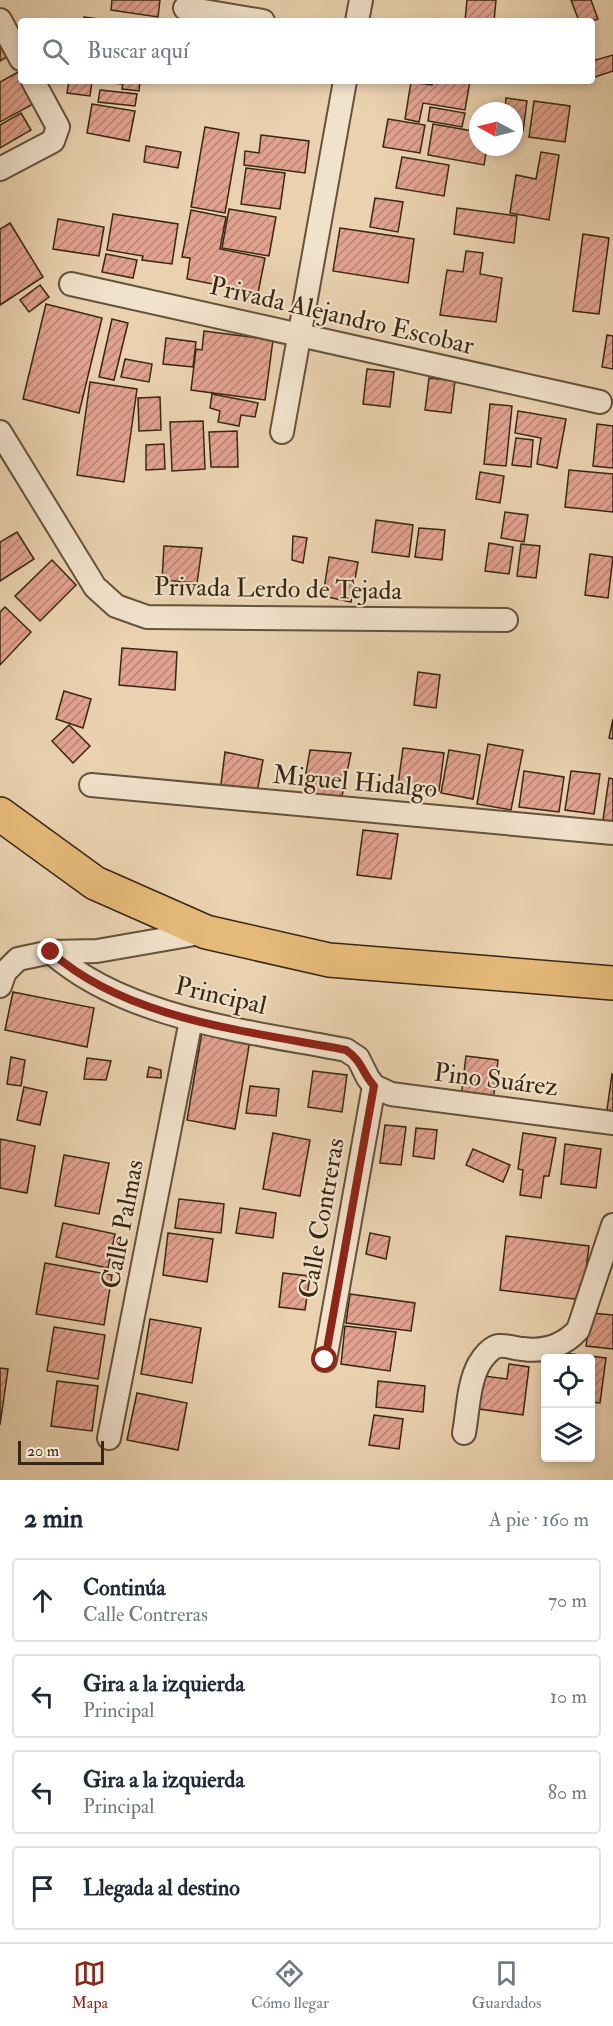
<!DOCTYPE html>
<html lang="es">
<meta charset="utf-8">
<style>
:root{--surface:#fff;--page:#f2f2f3;--text:#1f2937;--muted:#747a83;--line:#e0e1e3;--accent:#8f2418}
body{margin:0;font-family:"IM FELL Double Pica",serif;background:var(--page);color:var(--text)}
.controls{position:absolute;right:18px;bottom:18px;display:grid;overflow:hidden;border-radius:6px;box-shadow:0 3px 9px #0003}
.controls button{width:54px;height:54px;display:grid;place-items:center;padding:0;border:0;border-bottom:2px solid var(--line);background:var(--surface);color:var(--text);font:30px sans-serif}
.compass{position:absolute;left:469px;top:102px;width:54px;height:54px;border-radius:50%;background:var(--surface);box-shadow:0 3px 9px #0003;rotate:277deg}
.scale{position:absolute;left:18px;bottom:15px;width:86px;box-sizing:border-box;padding-left:6px;border:3px solid #382713;border-top:0;font-size:16px;line-height:21px;white-space:nowrap;color:#382713;-webkit-text-stroke:4px #f1e2cc;paint-order:stroke}
.stop{position:absolute;width:18px;height:18px;margin:-14px;border:4px solid #8f2418;border-radius:50%;background:#fff}
.stop.end{background:#8f2418;border-color:#fff;box-shadow:0 2px 6px #0008}
.list{margin:0;padding:0;list-style:none}
h2{display:flex;justify-content:space-between;align-items:center;height:78px;margin:0;padding:0 24px;font-size:26px}
h2 small{font-size:20px;font-weight:400;color:var(--muted)}
.list li{display:grid;grid-template-columns:39px 1fr auto;gap:18px;align-items:center;box-sizing:border-box;height:84px;margin:0 12px 12px;padding:0 12px;border:2px solid var(--line);border-radius:6px}
.list b{display:block;font-size:22px;white-space:nowrap}
.list p{margin:0;font-size:20px;white-space:nowrap;color:var(--muted)}
.list em{font-size:20px;font-style:normal;color:var(--muted)}
.icon{flex:none;width:33px;height:33px;fill:none;stroke:currentColor;stroke-width:2;stroke-linecap:round;stroke-linejoin:round}
.map{position:relative;flex:none;width:613px;height:1480px;overflow:hidden}
.search{position:absolute;background:var(--surface);box-shadow:0 3px 9px #0003;left:18px;right:18px;top:18px;height:66px;display:flex;align-items:center;gap:15px;box-sizing:border-box;padding:0 21px;border-radius:6px;color:var(--muted);font-size:22px}
.sheet{height:462px;background:var(--surface)}
nav{display:flex;justify-content:space-around;align-items:center;box-sizing:border-box;height:84px;border-top:2px solid var(--line);background:var(--surface);font-size:16px;color:var(--muted)}
nav a{display:grid;justify-items:center;gap:3px}
nav .on{color:var(--accent)}
.map>svg:first-child{display:block}
.building{fill:url(#building-hatch);stroke:#382713;stroke-width:1.5}
.lines{fill:none;stroke-linecap:round;stroke-linejoin:round}
.street-casing{stroke:#64523a;stroke-width:26}
.primary-casing{stroke:#382713;stroke-width:36}
.street{stroke:#f1e2cc;stroke-width:22}
.primary{stroke:#e5b978;stroke-width:33}
.route{stroke:#8f2418;stroke-width:8}
.labels{text-anchor:middle;stroke-width:4.5;stroke-linejoin:round;paint-order:stroke}
.street-label{font-size:26px;fill:#382713;stroke:#f1e2cc}
</style>
<div class="map">
<svg width="613" height="1480" viewBox="0 0 613 1480">
<defs>
<pattern id="building-hatch" width="6" height="6" patternUnits="userSpaceOnUse" patternTransform="scale(1.5)"><rect width="6" height="6" fill="#e2a290"/><path d="M-1 1l2-2M0 6l6-6M5 7l2-2" fill="none" stroke="#b88474"/></pattern>
</defs>
<rect width="100%" height="100%" fill="#ead2b0"/>
<filter id="stains"><feTurbulence type="fractalNoise" baseFrequency=".00333" numOctaves="4"/><feColorMatrix values="0 0 0 0 .2 0 0 0 0 .09 0 0 0 0 .02 0 0 0 .5 -.17"/></filter>
<radialGradient id="worn" r=".72"><stop offset=".6" stop-color="#630" stop-opacity="0"/><stop offset="1" stop-color="#630" stop-opacity=".3"/></radialGradient>
<!-- building -->
<g class="building">
<path d="M 112,0 L 160,0 L 158,17 L 111,10 Z"/>
<path d="M 467,0 L 496,0 L 494,21 L 465,21 Z"/>
<path d="M 571,0 L 591,0 L 598,19 L 592,21 L 579,21 Z"/>
<path d="M 84,17 L 107,20 L 83,21 Z"/>
<path d="M 0,42 L 8,56 L 0,61 Z"/>
<path d="M 613,55 L 613,71 L 592,78 L 592,61 Z"/>
<path d="M 18,72 L 21,81 L 35,103 L 0,122 L 0,82 Z"/>
<path d="M 69,81 L 92,81 L 90,96 L 67,93 Z"/>
<path d="M 96,81 L 121,81 L 121,84 Z"/>
<path d="M 123,81 L 140,81 L 139,91 L 122,89 Z"/>
<path d="M 433,81 L 470,81 L 465,110 L 423,103 L 419,122 L 405,119 L 411,82 L 432,85 Z"/>
<path d="M 100,90 L 137,94 L 135,106 L 98,102 Z"/>
<path d="M 506,98 L 527,101 L 523,131 L 514,130 L 514,111 L 505,111 Z"/>
<path d="M 534,101 L 570,106 L 565,142 L 529,137 Z"/>
<path d="M 92,104 L 135,111 L 129,141 L 87,133 Z"/>
<path d="M 430,107 L 465,113 L 462,127 L 428,121 Z"/>
<path d="M 21,113 L 31,130 L 0,148 L 0,125 Z"/>
<path d="M 388,119 L 425,125 L 420,153 L 383,147 Z"/>
<path d="M 433,124 L 478,132 L 478,147 L 487,147 L 484,165 L 428,155 Z"/>
<path d="M 205,127 L 239,133 L 225,213 L 191,207 Z"/>
<path d="M 261,135 L 309,141 L 305,173 L 244,165 L 245,151 L 259,153 Z"/>
<path d="M 146,146 L 181,152 L 178,168 L 144,162 Z"/>
<path d="M 541,152 L 559,155 L 549,220 L 510,213 L 516,175 L 536,179 Z"/>
<path d="M 402,157 L 449,165 L 444,196 L 396,188 Z"/>
<path d="M 246,168 L 285,173 L 280,209 L 241,204 Z"/>
<path d="M 375,198 L 403,202 L 398,232 L 370,227 Z"/>
<path d="M 457,208 L 517,216 L 514,243 L 454,234 Z"/>
<path d="M 229,209 L 276,217 L 269,256 L 222,248 Z"/>
<path d="M 191,210 L 226,217 L 220,249 L 265,258 L 258,293 L 187,279 L 190,258 L 182,257 Z"/>
<path d="M 113,214 L 178,224 L 172,264 L 142,260 L 143,256 L 107,250 Z"/>
<path d="M 58,219 L 104,227 L 99,256 L 53,249 Z"/>
<path d="M 10,223 L 43,277 L 0,305 L 0,229 Z"/>
<path d="M 340,228 L 414,239 L 408,283 L 333,271 Z"/>
<path d="M 583,234 L 609,238 L 599,314 L 573,311 Z"/>
<path d="M 466,251 L 483,253 L 480,274 L 502,278 L 496,322 L 440,315 L 447,270 L 463,272 Z"/>
<path d="M 106,254 L 137,260 L 133,278 L 102,272 Z"/>
<path d="M 40,285 L 49,297 L 29,312 L 20,300 Z"/>
<path d="M 46,304 L 102,318 L 79,413 L 23,399 Z"/>
<path d="M 112,319 L 128,323 L 114,380 L 99,377 Z"/>
<path d="M 204,331 L 273,340 L 265,400 L 191,390 L 196,349 L 202,350 Z"/>
<path d="M 607,335 L 613,336 L 613,369 L 602,367 Z"/>
<path d="M 166,338 L 196,342 L 193,367 L 163,364 Z"/>
<path d="M 125,359 L 152,364 L 149,382 L 121,377 Z"/>
<path d="M 367,369 L 394,372 L 390,407 L 363,404 Z"/>
<path d="M 429,378 L 455,381 L 451,413 L 425,410 Z"/>
<path d="M 90,382 L 137,389 L 124,482 L 77,475 Z"/>
<path d="M 212,394 L 258,403 L 255,417 L 241,415 L 239,426 L 218,422 L 220,411 L 210,408 Z"/>
<path d="M 160,397 L 161,430 L 139,431 L 138,398 Z"/>
<path d="M 490,404 L 512,406 L 506,466 L 484,464 Z"/>
<path d="M 518,411 L 566,419 L 557,468 L 537,464 L 541,438 L 515,433 Z"/>
<path d="M 203,421 L 205,469 L 172,471 L 170,422 Z"/>
<path d="M 597,424 L 613,426 L 613,468 L 593,466 Z"/>
<path d="M 237,431 L 238,467 L 211,467 L 209,432 Z"/>
<path d="M 516,438 L 533,440 L 531,467 L 512,465 Z"/>
<path d="M 164,444 L 165,469 L 146,470 L 146,445 Z"/>
<path d="M 569,470 L 613,474 L 613,512 L 565,507 Z"/>
<path d="M 480,472 L 504,476 L 500,503 L 476,499 Z"/>
<path d="M 505,512 L 528,515 L 524,542 L 501,538 Z"/>
<path d="M 376,520 L 413,525 L 409,557 L 372,552 Z"/>
<path d="M 419,528 L 445,530 L 442,560 L 415,557 Z"/>
<path d="M 17,532 L 34,559 L 0,581 L 0,542 Z"/>
<path d="M 293,536 L 307,538 L 303,563 L 292,560 Z"/>
<path d="M 489,543 L 513,547 L 509,574 L 485,571 Z"/>
<path d="M 521,544 L 540,546 L 536,578 L 517,576 Z"/>
<path d="M 164,546 L 202,548 L 197,583 L 162,580 Z"/>
<path d="M 590,554 L 613,557 L 608,598 L 585,595 Z"/>
<path d="M 329,557 L 358,562 L 351,602 L 323,596 Z"/>
<path d="M 52,560 L 76,585 L 40,621 L 15,596 Z"/>
<path d="M 5,607 L 31,632 L 0,665 L 0,612 Z"/>
<path d="M 122,648 L 177,652 L 175,690 L 119,685 Z"/>
<path d="M 418,672 L 440,675 L 436,708 L 414,705 Z"/>
<path d="M 64,691 L 91,699 L 83,728 L 56,719 Z"/>
<path d="M 613,719 L 613,739 L 609,738 Z"/>
<path d="M 69,725 L 90,746 L 73,763 L 52,741 Z"/>
<path d="M 488,744 L 523,750 L 511,810 L 477,804 Z"/>
<path d="M 403,748 L 444,753 L 439,791 L 398,785 Z"/>
<path d="M 310,750 L 351,753 L 341,801 L 302,796 Z"/>
<path d="M 449,750 L 480,755 L 473,799 L 441,793 Z"/>
<path d="M 225,752 L 263,760 L 256,798 L 220,792 Z"/>
<path d="M 524,771 L 564,777 L 559,812 L 519,807 Z"/>
<path d="M 571,771 L 600,774 L 594,814 L 565,810 Z"/>
<path d="M 609,778 L 613,779 L 613,821 L 603,820 Z"/>
<path d="M 363,830 L 398,834 L 391,879 L 357,875 Z"/>
<path d="M 13,992 L 94,1008 L 87,1047 L 5,1030 Z"/>
<path d="M 202,1032 L 250,1040 L 235,1129 L 187,1120 Z"/>
<path d="M 466,1056 L 498,1060 L 493,1102 L 461,1097 Z"/>
<path d="M 11,1057 L 25,1060 L 21,1086 L 7,1084 Z"/>
<path d="M 87,1058 L 111,1061 L 106,1080 L 84,1079 Z"/>
<path d="M 149,1067 L 161,1070 L 161,1078 L 147,1077 Z"/>
<path d="M 313,1071 L 347,1075 L 342,1112 L 308,1107 Z"/>
<path d="M 612,1074 L 613,1074 L 613,1111 L 607,1110 Z"/>
<path d="M 250,1086 L 279,1089 L 276,1116 L 246,1113 Z"/>
<path d="M 24,1087 L 47,1092 L 40,1125 L 17,1120 Z"/>
<path d="M 385,1125 L 406,1127 L 401,1165 L 380,1163 Z"/>
<path d="M 416,1128 L 437,1130 L 434,1159 L 413,1156 Z"/>
<path d="M 273,1133 L 310,1140 L 300,1196 L 263,1189 Z"/>
<path d="M 523,1133 L 556,1138 L 549,1176 L 544,1176 L 541,1198 L 520,1195 L 523,1170 L 518,1169 Z"/>
<path d="M 0,1139 L 35,1146 L 27,1193 L 0,1188 Z"/>
<path d="M 565,1144 L 601,1149 L 596,1188 L 561,1184 Z"/>
<path d="M 473,1149 L 510,1165 L 503,1182 L 466,1165 Z"/>
<path d="M 64,1155 L 109,1163 L 99,1214 L 55,1206 Z"/>
<path d="M 179,1199 L 224,1204 L 221,1233 L 175,1228 Z"/>
<path d="M 240,1208 L 276,1213 L 273,1238 L 236,1233 Z"/>
<path d="M 63,1223 L 115,1234 L 108,1268 L 56,1257 Z"/>
<path d="M 168,1233 L 213,1239 L 207,1282 L 163,1275 Z"/>
<path d="M 370,1233 L 390,1237 L 386,1259 L 366,1254 Z"/>
<path d="M 506,1236 L 589,1246 L 582,1300 L 500,1290 Z"/>
<path d="M 45,1263 L 112,1275 L 104,1325 L 36,1314 Z"/>
<path d="M 283,1273 L 310,1276 L 305,1310 L 279,1307 Z"/>
<path d="M 350,1294 L 415,1303 L 411,1331 L 346,1323 Z"/>
<path d="M 591,1313 L 613,1315 L 613,1349 L 586,1346 Z"/>
<path d="M 150,1319 L 201,1328 L 192,1383 L 141,1374 Z"/>
<path d="M 345,1326 L 396,1332 L 390,1371 L 341,1364 Z"/>
<path d="M 54,1327 L 105,1335 L 98,1379 L 47,1371 Z"/>
<path d="M 563,1353 L 606,1358 L 600,1403 L 590,1402 L 590,1358 L 562,1358 Z"/>
<path d="M 509,1364 L 529,1367 L 523,1415 L 479,1409 L 484,1376 L 507,1379 Z"/>
<path d="M 0,1368 L 8,1369 L 0,1425 Z"/>
<path d="M 57,1381 L 98,1386 L 92,1431 L 51,1426 Z"/>
<path d="M 378,1381 L 425,1386 L 423,1412 L 376,1407 Z"/>
<path d="M 137,1393 L 187,1403 L 178,1450 L 127,1440 Z"/>
<path d="M 374,1415 L 403,1419 L 399,1449 L 369,1445 Z"/>
</g>
<g class="lines">
<defs>
<g id="street">
<path d="M 185,8 L 263,21"/>
<path d="M 0,20 L 21,59"/>
<path d="M 357,21 L 361,0"/>
<path d="M 0,169 L 53,141 L 58,127 L 33,81"/>
<path d="M 71,284 L 600,402"/>
<path d="M 0,432 L 95,587 L 116,606 L 147,617 L 506,620"/>
<path d="M 282,432 L 345,81"/>
<path d="M 91,785 L 613,833"/>
<path d="M 51,952 C 126,1019 249,1031 346,1050 L 358,1058 L 368,1078 L 374,1086 L 391,1094 L 613,1123"/>
<path d="M 0,986 L 5,972 L 18,959 L 51,952 L 97,951 L 206,932"/>
<path d="M 325,1360 L 374,1086"/>
<path d="M 464,1433 C 468,1412 468,1384 479,1364 C 483,1357 491,1347 499,1346 C 507,1345 516,1349 523,1349 C 545,1352 563,1346 578,1330 L 613,1225"/>
<path d="M 109,1438 L 191,1020"/>
</g>
<path id="primary" d="M 0,814 L 95,883 L 206,932 L 329,960 L 613,983"/>
</defs>
<!-- street casing -->
<use href="#street" class="street-casing"/>
<!-- primary casing -->
<use href="#primary" class="primary-casing"/>
<!-- street -->
<use href="#street" class="street"/>
<!-- primary -->
<use href="#primary" class="primary"/>
</g>
<g class="lines">
<!-- route -->
<path class="route" d="M 51,952 C 127,1020 249,1031 346,1050 C 363,1062 361,1071 374,1086 L 325,1360"/>
</g>
<g class="labels">
<!-- street labels -->
<g class="street-label">
<text transform="translate(342 315) rotate(13)" y="9">Privada Alejandro Escobar</text>
<text transform="translate(278 588) rotate(1)" y="9">Privada Lerdo de Tejada</text>
<text transform="translate(355 781) rotate(5)" y="9">Miguel Hidalgo</text>
<text transform="translate(221 995) rotate(13)" y="9">Principal</text>
<text transform="translate(496 1079) rotate(7)" y="9">Pino Suárez</text>
<text transform="translate(321 1218) rotate(-80)" y="9">Calle Contreras</text>
<text transform="translate(122 1224) rotate(-79)" y="9">Calle Palmas</text>
</g>
</g>
<rect width="100%" height="100%" filter="url(#stains)"/>
<rect width="100%" height="100%" fill="url(#worn)"/>
</svg>
<div class="controls">
<button><svg class="icon" aria-label="locate" viewBox="0 0 24 24"><circle cx="12" cy="12" r="6"/><path d="M12 2v4M12 18v4M2 12h4M18 12h4"/></svg></button>
<button><svg class="icon" aria-label="layers" viewBox="0 0 24 24"><path d="M12 4l9 5-9 5-9-5zM3 14l9 5 9-5"/></svg></button>
</div>
<svg class="compass" viewBox="-18 -18 36 36"><path d="M0-13l5 13h-10z" fill="#e53935"/><path d="M0 13l5-13h-10z" fill="#747a83"/></svg>
<div class="scale">20 m</div>
<div class="stop" style="left:325px;top:1360px"></div>
<div class="stop end" style="left:51px;top:952px"></div>
<div class="search"><svg class="icon" aria-label="search" viewBox="0 0 24 24"><circle cx="10" cy="10" r="6"/><path d="M15 15l6 6"/></svg>Buscar aquí</div>
</div>
<section class="sheet">
<h2>2 min<small>A pie · 160 m</small></h2>
<ul class="list">
<li><svg class="icon" aria-label="ahead" viewBox="0 0 24 24"><path d="M12 20V5M6 11l6-6 6 6"/></svg><div><b>Continúa</b><p>Calle Contreras</p></div><em>70 m</em></li>
<li><svg class="icon" aria-label="left" viewBox="0 0 24 24"><path d="M17 20v-9H6M10 6l-5 5 5 5"/></svg><div><b>Gira a la izquierda</b><p>Principal</p></div><em>10 m</em></li>
<li><svg class="icon" aria-label="left" viewBox="0 0 24 24"><path d="M17 20v-9H6M10 6l-5 5 5 5"/></svg><div><b>Gira a la izquierda</b><p>Principal</p></div><em>80 m</em></li>
<li><svg class="icon" aria-label="arrive" viewBox="0 0 24 24"><path d="M6 21V4h12l-3 4 3 4H6"/></svg><div><b>Llegada al destino</b></div></li>
</ul>
</section>
<nav>
<a class="on"><svg class="icon" aria-label="map" viewBox="0 0 24 24"><path d="M3 6l6-2 6 2 6-2v14l-6 2-6-2-6 2zM9 4v14M15 6v14"/></svg>Mapa</a>
<a><svg class="icon" aria-label="directions" viewBox="0 0 24 24"><path d="M12 3l9 9-9 9-9-9zM9 14v-3h6M13 9l2 2-2 2"/></svg>Cómo llegar</a>
<a><svg class="icon" aria-label="saved" viewBox="0 0 24 24"><path d="M7 4h10v16l-5-4-5 4z"/></svg>Guardados</a>
</nav>
